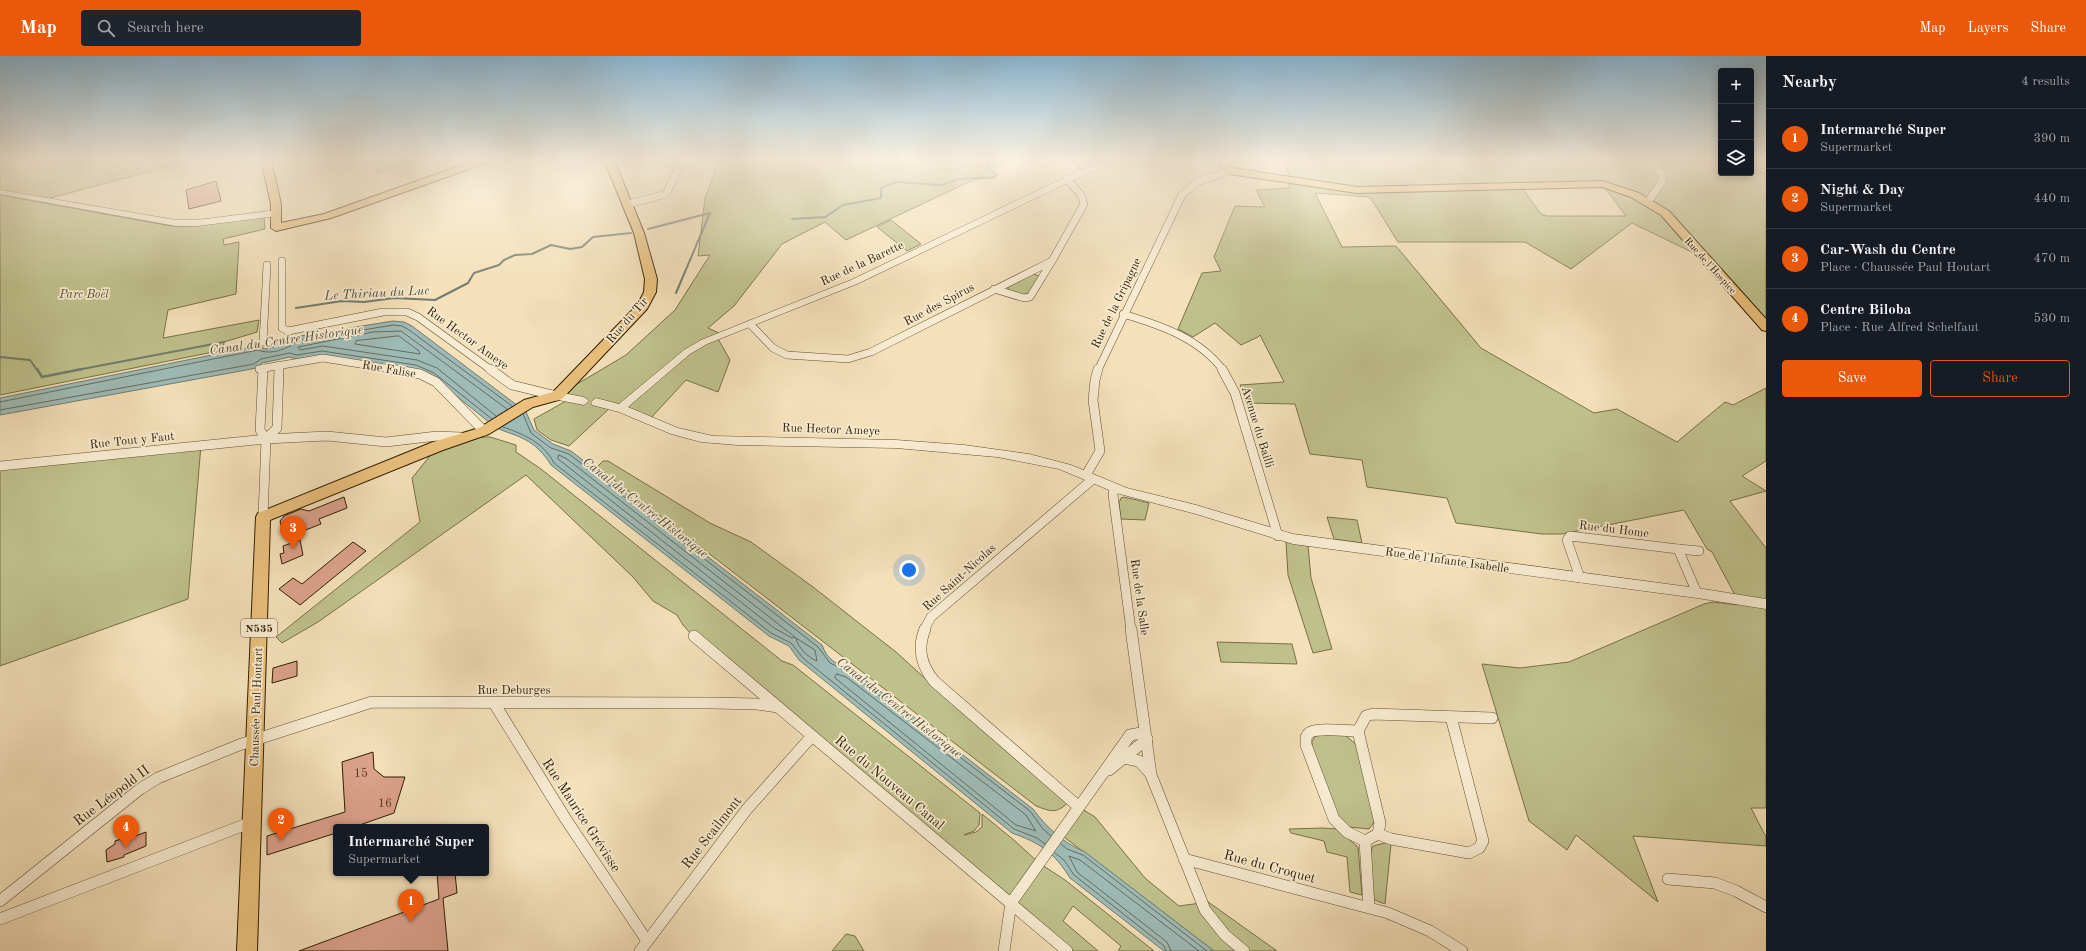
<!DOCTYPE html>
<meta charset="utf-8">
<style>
:root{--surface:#171b24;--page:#20242c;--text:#f1f3f6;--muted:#9ea1a6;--line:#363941;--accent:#ea580c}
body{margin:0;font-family:"Old Standard TT",serif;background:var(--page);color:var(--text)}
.controls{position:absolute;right:12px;top:12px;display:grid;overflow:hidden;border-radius:4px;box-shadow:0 2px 10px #0003}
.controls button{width:36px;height:36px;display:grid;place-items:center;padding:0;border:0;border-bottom:1px solid var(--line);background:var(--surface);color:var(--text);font:20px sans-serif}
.you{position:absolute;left:909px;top:514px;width:14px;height:14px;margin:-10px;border:3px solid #fff;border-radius:50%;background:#1a73e8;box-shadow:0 0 0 6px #1a73e833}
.badge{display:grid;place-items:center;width:26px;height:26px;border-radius:50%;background:var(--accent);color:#fff;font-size:13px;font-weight:700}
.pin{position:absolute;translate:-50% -33px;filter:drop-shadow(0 1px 2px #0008)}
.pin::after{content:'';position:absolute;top:21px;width:14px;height:12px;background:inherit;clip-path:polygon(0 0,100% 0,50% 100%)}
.popup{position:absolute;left:333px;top:768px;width:156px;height:52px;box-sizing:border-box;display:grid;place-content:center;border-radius:4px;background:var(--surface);filter:drop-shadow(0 1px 3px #0005);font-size:13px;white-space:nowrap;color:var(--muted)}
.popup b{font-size:15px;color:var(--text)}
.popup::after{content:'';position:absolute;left:50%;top:100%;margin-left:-8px;border:8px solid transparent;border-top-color:var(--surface)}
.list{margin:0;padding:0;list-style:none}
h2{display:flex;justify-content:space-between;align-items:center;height:52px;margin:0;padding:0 16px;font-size:17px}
h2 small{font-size:13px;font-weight:400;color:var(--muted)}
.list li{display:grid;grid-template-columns:26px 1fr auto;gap:12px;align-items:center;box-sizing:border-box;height:60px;padding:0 16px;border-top:1px solid var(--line)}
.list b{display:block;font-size:15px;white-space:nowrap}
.list p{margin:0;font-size:13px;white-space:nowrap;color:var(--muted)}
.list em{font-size:13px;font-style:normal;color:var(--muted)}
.actions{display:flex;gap:8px;padding:12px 16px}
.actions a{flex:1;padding:9px 0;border:1px solid var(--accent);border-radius:4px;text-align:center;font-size:14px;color:var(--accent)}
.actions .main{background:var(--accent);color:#fff}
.icon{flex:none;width:22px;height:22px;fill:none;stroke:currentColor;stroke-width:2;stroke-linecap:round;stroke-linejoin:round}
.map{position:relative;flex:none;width:1766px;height:895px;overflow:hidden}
header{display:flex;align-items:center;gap:24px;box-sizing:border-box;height:56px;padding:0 20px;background:var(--accent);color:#fff}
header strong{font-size:19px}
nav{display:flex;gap:22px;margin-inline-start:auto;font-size:14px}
.search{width:280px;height:36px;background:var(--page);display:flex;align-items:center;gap:10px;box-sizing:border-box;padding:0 14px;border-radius:4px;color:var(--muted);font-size:15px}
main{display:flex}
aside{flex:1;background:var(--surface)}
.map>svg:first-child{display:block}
.green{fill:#bfc18c;stroke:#787047;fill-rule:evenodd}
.water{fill:#9ebbb7;stroke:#727c6f}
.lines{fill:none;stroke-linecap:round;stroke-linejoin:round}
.shore{stroke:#676c5c;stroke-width:1}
.stream-far1{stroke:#727c6f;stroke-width:2}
.stream{stroke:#727c6f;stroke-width:2.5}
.building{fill:#dba18a;stroke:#301e02}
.minor-far2-casing{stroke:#614e30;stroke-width:8}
.minor-far1-casing{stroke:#614e30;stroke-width:10}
.minor-casing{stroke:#614e30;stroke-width:12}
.tertiary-casing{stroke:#614e30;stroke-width:1}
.primary-casing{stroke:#301e02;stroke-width:2}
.minor-far2{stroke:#f8ebd2;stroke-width:7}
.minor-far1{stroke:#f8ebd2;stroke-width:9}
.minor{stroke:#f8ebd2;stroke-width:11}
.tertiary{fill:#f8ebd2;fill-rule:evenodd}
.primary{fill:#eac07c;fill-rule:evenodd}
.labels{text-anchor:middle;stroke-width:3.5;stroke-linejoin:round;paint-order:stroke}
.far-street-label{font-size:10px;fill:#301e02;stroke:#f8ebd2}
.shield{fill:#f8ebd2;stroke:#6c5c40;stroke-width:1}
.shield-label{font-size:11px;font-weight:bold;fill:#301e02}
.street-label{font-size:12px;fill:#301e02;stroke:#f8ebd2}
.park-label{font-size:12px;font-style:italic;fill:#5b4f2b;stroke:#f8ebd2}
.near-number-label{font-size:12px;fill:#5b3f24}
.water-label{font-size:13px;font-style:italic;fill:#514d38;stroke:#f8ebd2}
.near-street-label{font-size:14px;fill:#301e02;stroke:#f8ebd2}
</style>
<header>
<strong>Map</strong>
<div class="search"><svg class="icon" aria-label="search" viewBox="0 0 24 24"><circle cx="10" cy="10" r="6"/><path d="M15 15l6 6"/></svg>Search here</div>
<nav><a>Map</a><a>Layers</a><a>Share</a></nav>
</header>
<main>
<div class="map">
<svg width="1766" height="895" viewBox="0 0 1766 895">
<rect width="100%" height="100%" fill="#f4e0b9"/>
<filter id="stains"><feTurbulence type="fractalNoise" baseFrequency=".005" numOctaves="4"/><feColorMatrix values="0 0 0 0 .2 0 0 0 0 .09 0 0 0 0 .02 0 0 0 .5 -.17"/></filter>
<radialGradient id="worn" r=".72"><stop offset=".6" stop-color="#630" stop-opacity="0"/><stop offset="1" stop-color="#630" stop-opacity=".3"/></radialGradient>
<!-- green -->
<g class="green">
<path d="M 0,104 L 193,104 L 43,144 L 0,135 Z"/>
<path d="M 372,104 L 422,104 L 378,117 Z"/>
<path d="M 719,104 L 1012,104 L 992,115 L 997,119 L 995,121 L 973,124 L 846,184 L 825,166 L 782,188 L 734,250 L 708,272 L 719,277 L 717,281 L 730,304 L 718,336 L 686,324 L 649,364 L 612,350 L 569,390 L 551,384 L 537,374 L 534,363 L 566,345 L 557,340 L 626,299 L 675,254 L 710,199 L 698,200 L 705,142 Z"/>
<path d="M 1072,104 L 1125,104 L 1081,117 Z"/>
<path d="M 1284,104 L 1721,104 L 1721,117 L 1751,117 L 1751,104 L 1766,104 L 1766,271 L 1706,203 L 1632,167 L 1571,213 L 1525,186 L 1398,186 L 1370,141 L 1315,137 L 1342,191 L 1396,190 L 1481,292 L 1594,357 L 1617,353 L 1677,386 L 1725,346 L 1733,349 L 1766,332 L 1766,405 L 1742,420 L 1766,435 L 1730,445 L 1766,492 L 1766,752 L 1751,752 L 1766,781 L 1766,790 L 1633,780 L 1658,846 L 1576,779 L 1567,794 L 1529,765 L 1482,608 L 1520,612 L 1569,606 L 1704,548 L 1713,546 L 1738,549 L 1737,543 L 1712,496 L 1707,493 L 1684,454 L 1562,478 L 1542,478 L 1456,467 L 1447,442 L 1367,431 L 1362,404 L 1310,398 L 1295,348 L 1246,347 L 1240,329 L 1284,326 L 1260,279 L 1258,281 L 1241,289 L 1215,267 L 1193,281 L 1178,273 L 1202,217 L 1221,215 L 1214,201 L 1235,150 L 1265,151 L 1256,134 L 1289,132 L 1290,124 ZM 1602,128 L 1626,160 L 1546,160 L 1541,158 L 1520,129 Z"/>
<path d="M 0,139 L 171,170 L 189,170 L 264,160 L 265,173 L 223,183 L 224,189 L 239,186 L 236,238 L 168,254 L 163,282 L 259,264 L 257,276 L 224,286 L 223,294 L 0,339 Z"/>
<path d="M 891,164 L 921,188 L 907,195 L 877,171 Z"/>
<path d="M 1033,218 L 1039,220 L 1030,237 L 1022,239 L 1008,234 L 1008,231 Z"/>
<path d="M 482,381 L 490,381 L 516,389 L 516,396 L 541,413 L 782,605 L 793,609 L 980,757 L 979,769 L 974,775 L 964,779 L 976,776 L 982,771 L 982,758 L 1015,785 L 1039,807 L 1065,824 L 1154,895 L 1118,895 L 1121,890 L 1073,850 L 1063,865 L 1098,895 L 1067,895 L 693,580 L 683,569 L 677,559 L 653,545 L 633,521 L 526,419 L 318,566 L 282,587 L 276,581 L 420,466 L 412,422 L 438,390 Z"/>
<path d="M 201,389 L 188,543 L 0,610 L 0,410 Z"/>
<path d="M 603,405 L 608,405 L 710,467 L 751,486 L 813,531 L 896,596 L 928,625 L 1071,744 C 1057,757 1054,757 1036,750 L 597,411 Z"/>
<path d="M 1124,441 L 1149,447 L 1145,464 L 1121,463 L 1119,447 L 1121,442 Z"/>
<path d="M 1327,461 L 1357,464 L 1362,487 L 1334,483 Z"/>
<path d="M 1286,486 L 1308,490 L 1311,522 L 1332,593 L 1313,597 L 1288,519 Z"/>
<path d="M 1217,586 L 1292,588 L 1297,608 L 1221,606 Z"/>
<path d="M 1316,679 L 1345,679 L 1358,690 L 1375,765 L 1369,773 L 1349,771 L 1339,763 L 1312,691 L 1312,685 Z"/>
<path d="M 1079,751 L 1095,761 L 1145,822 L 1179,850 L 1201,847 L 1197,838 L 1277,895 L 1214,895 L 1060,778 Z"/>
<path d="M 1323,772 L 1337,773 L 1358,791 L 1362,839 L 1350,836 L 1347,801 L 1327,796 L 1324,785 L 1291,777 L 1289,773 Z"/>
<path d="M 1385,787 L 1391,788 L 1385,848 L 1372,843 L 1370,798 L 1373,790 Z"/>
<path d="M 846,878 L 855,880 L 864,895 L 832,895 Z"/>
</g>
<!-- water -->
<path class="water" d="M 393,265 L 404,266 L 412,270 L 526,356 L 534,374 L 553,388 L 571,395 L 822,589 C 827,603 836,609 850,612 L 1033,753 C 1047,772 1062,786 1085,796 L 1214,895 L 1164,895 L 1070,822 C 1054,796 1040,787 1012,777 L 799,604 L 789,590 L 769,580 L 551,409 C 545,399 535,388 524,383 C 515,378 504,376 495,371 L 429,318 L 322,299 L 296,303 L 290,301 L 262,307 L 257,312 L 0,359 L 0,342 L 261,289 L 264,293 L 290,287 L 294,281 Z"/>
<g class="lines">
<!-- shore -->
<g class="shore">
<path d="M 399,280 L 419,295 L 420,298 L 355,288 L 356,285 Z"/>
<path d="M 0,346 L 258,294 C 271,299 286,294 297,285 L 393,269 L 402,270 L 409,274 L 512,350"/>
<path d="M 0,354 L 254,308 L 261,303 L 289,297 L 297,299 L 322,295 L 416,309 L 434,317 L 492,363"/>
<path d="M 523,358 L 531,377 L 551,392 L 569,398 L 818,591 L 830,607 L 849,616 L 1030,755 L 1043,773 L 1051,780"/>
<path d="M 496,360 L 437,312 L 417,304 L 323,290 L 300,294 L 298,291 L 373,276 L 401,275 L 507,353"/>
<path d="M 503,371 C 524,378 544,387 554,407 L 771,577 L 791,587 L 803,602 L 1014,773 L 1037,782 L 1045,788"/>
<path d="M 559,399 L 567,403 L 795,581 L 792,582 L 774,572 L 558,403 Z"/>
<path d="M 796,582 L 815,594 L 817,605 C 809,602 797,591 796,582 Z"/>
<path d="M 837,618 L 846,621 L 1026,759 L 1036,775 L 1016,769 L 835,622 Z"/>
<path d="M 1061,788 L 1067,793 L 1083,799 L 1207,895"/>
<path d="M 1055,797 L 1064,804 L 1074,819 L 1164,890 L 1166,895"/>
<path d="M 1171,895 L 1167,886 L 1077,816 L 1069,800 L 1080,804 L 1199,895"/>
</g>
<!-- stream-far1 -->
<g class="stream-far1">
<path d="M 1751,113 L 1766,118"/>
<path d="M 792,163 L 825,161 L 843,149 L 881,142 L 881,132 L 896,126 L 941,129 L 958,123 L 995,121 L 997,119 L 989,112 L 988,104"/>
<path d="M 648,173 L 710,157 L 676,237"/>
<path d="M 296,252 L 342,245 L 364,246 L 394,242 L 435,244 L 468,227 L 474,217 L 499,209 L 504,204 L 515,199 L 532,198 L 551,189 L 570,193 L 582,191 L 593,181 L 631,177"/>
<path d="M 0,301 L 30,304 L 37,314"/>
<path d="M 77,314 L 224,286"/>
</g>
<!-- stream -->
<path class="stream" d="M 37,313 L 42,321 L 82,313"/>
</g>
<!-- building -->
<g class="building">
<path d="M 216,125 L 221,145 L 189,153 L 186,134 Z"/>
<path d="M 344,441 L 347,452 L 319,463 L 321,468 L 298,477 L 299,482 L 283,478 L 280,465 L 284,460 L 301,453 L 309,455 Z"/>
<path d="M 300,484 L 303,499 L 282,508 L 280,498 L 284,497 L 283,490 Z"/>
<path d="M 353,486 L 366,495 L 300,549 L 279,533 L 293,522 L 302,528 Z"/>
<path d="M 297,605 L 297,620 L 272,627 L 273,612 Z"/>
<path d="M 373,696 L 374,713 L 384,721 L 405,721 L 394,757 L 354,771 L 336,771 L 336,777 L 267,799 L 267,780 L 345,756 L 342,706 Z"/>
<path d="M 146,776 L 146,790 L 124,799 L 124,801 L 107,806 L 106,794 L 115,788 L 115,785 L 127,781 L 127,783 Z"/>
<path d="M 437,817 L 455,817 L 457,837 L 443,842 L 448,895 L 299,895 L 439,843 Z"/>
</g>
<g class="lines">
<defs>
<g id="minor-far2">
<path d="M 1648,146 L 1663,124 L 1662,118 L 1650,104"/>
<path d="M 628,148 L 666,138 L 683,104"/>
<path d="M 282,205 L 282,272 L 288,275 L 383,256 L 407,256 L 418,261 L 491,314"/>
<path d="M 994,233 L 1024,242 L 1030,241 L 1052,205"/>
<path d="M 1123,258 C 1160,269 1199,282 1223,314"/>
<path d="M 750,268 L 773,292 L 787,299 L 848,303 L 871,296 L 1052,205 L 1084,148 L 1081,139 L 1067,123"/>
<path d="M 263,286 L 267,209"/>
<path d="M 259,313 L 323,302 L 397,314"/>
<path d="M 263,314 L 263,312"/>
<path d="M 279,314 L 279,309"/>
<path d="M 1098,314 L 1182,139 L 1197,126 L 1229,115"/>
</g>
<g id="minor-far1">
<path d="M 263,313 L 260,374 L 266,383 L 263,461"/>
<path d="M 391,313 L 420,318 L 436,326 L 484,375"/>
<path d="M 490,313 L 512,329 L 557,340"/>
<path d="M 1222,313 L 1235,337 L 1278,480"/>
<path d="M 266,383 L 277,372 L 279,313"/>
<path d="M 0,410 L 266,383 L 327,380 L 386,386 L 437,380 L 461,381"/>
<path d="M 1086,419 L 1100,395 L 1093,344 L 1095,324 L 1098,313"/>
<path d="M 1114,432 L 1113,439 L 1131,574"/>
<path d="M 1678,493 L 1699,495"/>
<path d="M 1580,522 L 1567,484 L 1570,480 L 1678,493 L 1697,537"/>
<path d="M 924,574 L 931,561 L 1093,423"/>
</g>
<g id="minor">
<path d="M 925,573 C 917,593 921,609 934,625 L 1079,751"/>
<path d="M 1131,573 L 1151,719 L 1205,854 L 1225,879 L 1244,895"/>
<path d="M 694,580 L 1067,895"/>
<path d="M 494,647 L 565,762 L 647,885"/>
<path d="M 1358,675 C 1348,675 1316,671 1309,677 C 1305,680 1306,684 1306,689 L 1334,763 L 1347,776 L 1365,785"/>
<path d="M 1124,702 L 1139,705 L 1150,717"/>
<path d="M 1109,714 L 1147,683"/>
<path d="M 1378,778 L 1391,783 L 1469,797 L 1479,792 L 1483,785 L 1451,661"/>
<path d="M 1365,785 L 1378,778 L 1380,767 L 1358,675 L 1366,660 L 1373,658 L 1492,662"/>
<path d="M 1365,785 L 1369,851"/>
<path d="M 1184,803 L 1388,857 L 1430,875 L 1462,895"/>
<path d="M 1668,823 L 1715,827 L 1736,835 L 1766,851"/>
<path d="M 0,845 L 140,733 L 158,722 L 239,689 L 372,646 L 713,647 L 757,648 L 778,651"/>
<path d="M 0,863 L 252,766"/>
<path d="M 640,895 L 747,753 L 812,680"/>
<path d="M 1004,895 L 1011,847 L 1130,679 L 1141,677 L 1147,683"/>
</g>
<g id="tertiary">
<path d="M 1117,104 L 1129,104 L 1084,119 L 857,228 L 707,288 L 690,298 L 628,351 L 678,372 L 713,380 L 896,384 L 964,389 L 1029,398 L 1071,409 L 1127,432 L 1196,449 L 1293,478 L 1697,532 L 1766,543 L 1766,553 L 1697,542 L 1293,488 L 1196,458 L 1116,437 L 1059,413 L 997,401 L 896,392 L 737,389 L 701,386 L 671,378 L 619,356 L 592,349 L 591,346 L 596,342 L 619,348 L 684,294 L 701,284 L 851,224 L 1078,115 Z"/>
<path d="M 0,134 L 176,164 L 197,164 L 277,154 L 281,157 L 277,160 L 197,170 L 176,170 L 0,138 Z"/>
<path d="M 557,336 L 584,341 L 589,345 L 584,349 L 553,343 L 552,340 Z"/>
</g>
<g id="primary">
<path d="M 261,104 L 271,104 L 281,148 L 281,167 L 324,158 L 476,104 L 490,104 L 489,106 L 331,162 L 276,175 L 271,172 L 271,148 Z"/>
<path d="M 604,104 L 614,104 L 644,177 L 657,223 L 656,236 L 647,253 L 562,343 L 533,351 L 489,378 L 443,394 L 270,464 L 257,895 L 237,895 L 256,461 L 258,457 L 433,386 L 479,372 L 524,344 L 553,336 L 638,248 L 644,236 L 645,223 L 634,177 Z"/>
<path d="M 1217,104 L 1227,104 L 1232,112 L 1357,131 L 1602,125 L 1639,137 L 1669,155 L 1766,263 L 1766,275 L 1762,274 L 1661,159 L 1631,141 L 1602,131 L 1357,137 L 1229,118 L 1225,117 Z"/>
</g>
</defs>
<!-- minor-far2 casing -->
<use href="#minor-far2" class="minor-far2-casing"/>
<!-- minor-far1 casing -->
<use href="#minor-far1" class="minor-far1-casing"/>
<!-- minor casing -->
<use href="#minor" class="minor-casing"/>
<!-- tertiary casing -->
<use href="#tertiary" class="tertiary-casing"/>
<!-- primary casing -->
<use href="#primary" class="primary-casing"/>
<!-- minor-far2 -->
<use href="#minor-far2" class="minor-far2"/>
<!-- minor-far1 -->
<use href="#minor-far1" class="minor-far1"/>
<!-- minor -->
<use href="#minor" class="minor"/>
<!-- tertiary -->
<use href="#tertiary" class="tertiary"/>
<!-- primary -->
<use href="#primary" class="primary"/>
</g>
<!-- sky -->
<linearGradient id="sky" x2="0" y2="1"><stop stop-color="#8ab7d4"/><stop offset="0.45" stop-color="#faf1e0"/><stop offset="1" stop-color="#faf1e0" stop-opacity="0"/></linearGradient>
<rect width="1766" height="229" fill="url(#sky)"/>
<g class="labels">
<!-- far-street labels -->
<g class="far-street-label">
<text transform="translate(1711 209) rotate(48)" y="4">Rue de l'Hospice</text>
</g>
<!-- shield labels -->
<rect class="shield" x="241" y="563" width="36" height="18" rx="3"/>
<g class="shield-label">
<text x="259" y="576">N535</text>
</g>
<!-- street labels -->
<g class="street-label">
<text transform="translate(862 207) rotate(-25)" y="4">Rue de la Barette</text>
<text transform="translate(1116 247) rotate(-64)" y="4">Rue de la Gripagne</text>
<text transform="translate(939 248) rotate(-28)" y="4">Rue des Spirus</text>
<text transform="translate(627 264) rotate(-49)" y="4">Rue du Tir</text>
<text transform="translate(468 282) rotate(36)" y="4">Rue Hector Ameye</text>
<text transform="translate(389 313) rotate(10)" y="4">Rue Falise</text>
<text transform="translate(1258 371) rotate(73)" y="4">Avenue du Bailli</text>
<text transform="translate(831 373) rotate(2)" y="4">Rue Hector Ameye</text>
<text transform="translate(132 384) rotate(-6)" y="4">Rue Tout y Faut</text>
<text transform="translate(1614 473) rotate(7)" y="4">Rue du Home</text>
<text transform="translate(1447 504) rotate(8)" y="4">Rue de l'Infante Isabelle</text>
<text transform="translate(959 521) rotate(-42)" y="4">Rue Saint-Nicolas</text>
<text transform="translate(1140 541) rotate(82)" y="4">Rue de la Salle</text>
<text x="514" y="638">Rue Deburges</text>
<text transform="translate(256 651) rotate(-88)" y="4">Chaussée Paul Houtart</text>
</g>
<!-- park labels -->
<g class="park-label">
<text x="84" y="242">Parc Boël</text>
</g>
<!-- near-number labels -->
<g class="near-number-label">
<text x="361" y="721">15</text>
<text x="385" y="751">16</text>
</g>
<!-- water labels -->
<g class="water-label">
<text transform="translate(377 236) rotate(-3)" y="5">Le Thiriau du Luc</text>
<text transform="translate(286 283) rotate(-8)" y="5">Canal du Centre Historique</text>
<text transform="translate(646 451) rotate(38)" y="5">Canal du Centre Historique</text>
<text transform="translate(900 651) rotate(38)" y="5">Canal du Centre Historique</text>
</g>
<!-- near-street labels -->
<g class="near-street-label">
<text transform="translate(890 726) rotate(40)" y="5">Rue du Nouveau Canal</text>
<text transform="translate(111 739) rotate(-37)" y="5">Rue Léopold II</text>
<text transform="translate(582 759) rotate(57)" y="5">Rue Maurice Grévisse</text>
<text transform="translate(711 776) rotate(-52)" y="5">Rue Scailmont</text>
<text transform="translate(1270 810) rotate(15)" y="5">Rue du Croquet</text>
</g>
</g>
<rect width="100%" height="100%" filter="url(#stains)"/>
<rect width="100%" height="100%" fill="url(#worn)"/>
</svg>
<div class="controls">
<button>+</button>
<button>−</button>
<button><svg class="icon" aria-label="layers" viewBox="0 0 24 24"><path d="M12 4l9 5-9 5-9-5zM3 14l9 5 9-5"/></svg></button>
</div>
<div class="you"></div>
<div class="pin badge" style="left:411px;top:866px">1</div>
<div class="popup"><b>Intermarché Super</b>Supermarket</div>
<div class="pin badge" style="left:281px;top:785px">2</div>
<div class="pin badge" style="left:293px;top:493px">3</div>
<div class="pin badge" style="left:126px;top:792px">4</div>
</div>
<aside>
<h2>Nearby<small>4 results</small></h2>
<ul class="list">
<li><span class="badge">1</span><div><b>Intermarché Super</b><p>Supermarket</p></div><em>390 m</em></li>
<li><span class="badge">2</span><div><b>Night &amp; Day</b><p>Supermarket</p></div><em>440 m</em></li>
<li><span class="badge">3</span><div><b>Car-Wash du Centre</b><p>Place · Chaussée Paul Houtart</p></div><em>470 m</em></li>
<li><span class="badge">4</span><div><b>Centre Biloba</b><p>Place · Rue Alfred Schelfaut</p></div><em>530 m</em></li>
</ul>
<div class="actions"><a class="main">Save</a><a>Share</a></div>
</aside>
</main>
